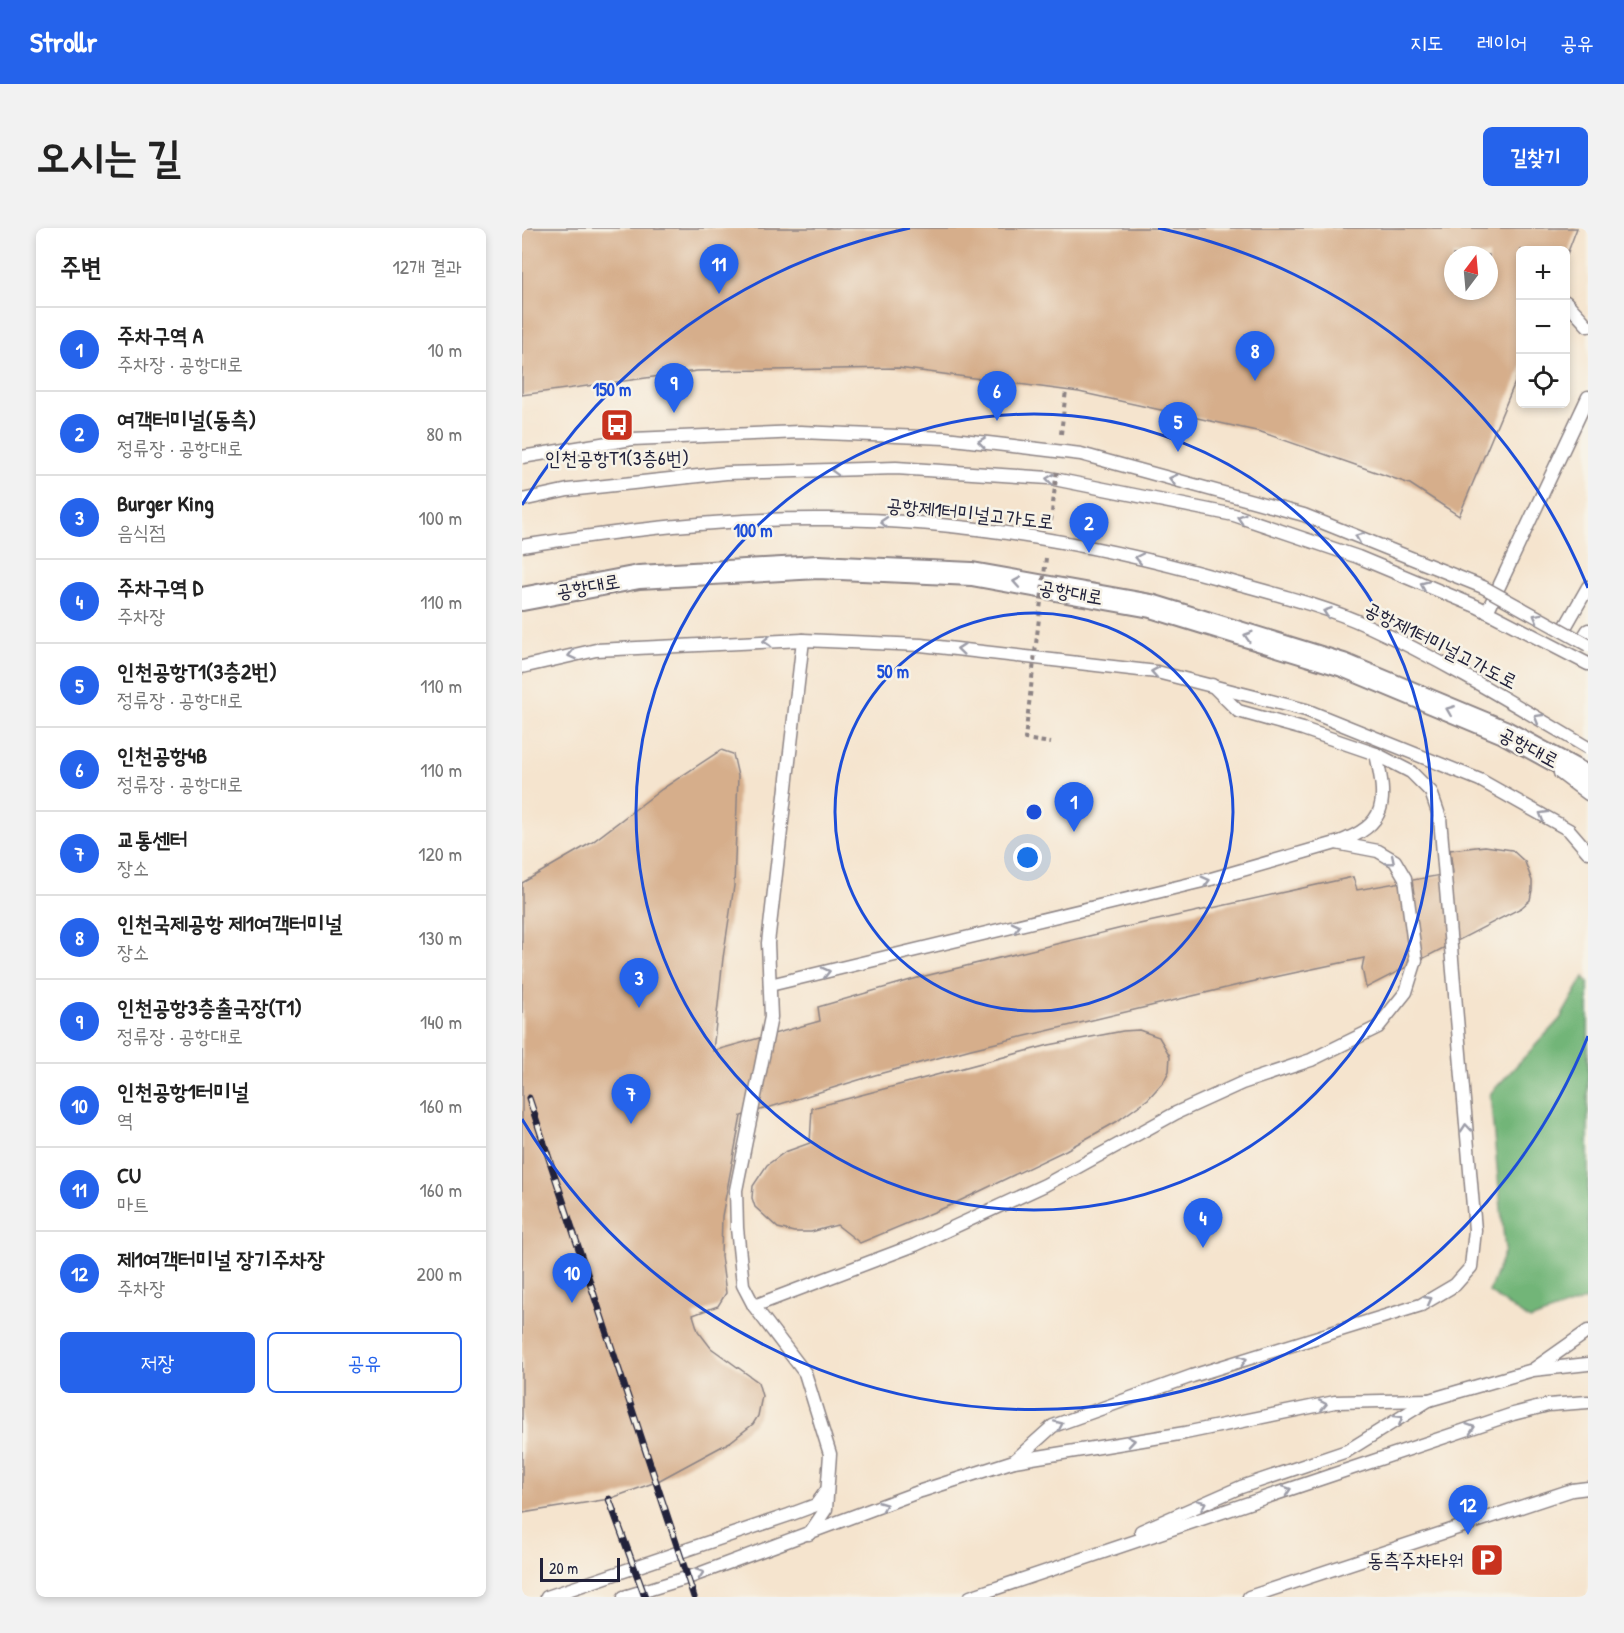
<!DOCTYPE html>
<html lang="ko">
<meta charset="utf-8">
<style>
:root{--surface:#fff;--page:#f2f2f2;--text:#222;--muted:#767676;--line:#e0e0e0;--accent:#2563eb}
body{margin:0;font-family:"Patrick Hand","Poor Story",sans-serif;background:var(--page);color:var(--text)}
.controls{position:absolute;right:18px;top:18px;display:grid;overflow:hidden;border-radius:9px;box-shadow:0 3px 9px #0003}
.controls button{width:54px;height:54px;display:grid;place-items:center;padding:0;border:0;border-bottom:2px solid var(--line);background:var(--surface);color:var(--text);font:30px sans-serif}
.compass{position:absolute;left:922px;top:18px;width:54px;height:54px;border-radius:50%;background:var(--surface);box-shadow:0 3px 9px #0003;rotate:16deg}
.scale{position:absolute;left:18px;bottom:15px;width:80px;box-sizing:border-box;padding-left:6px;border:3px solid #22223b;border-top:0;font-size:16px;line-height:21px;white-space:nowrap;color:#22223b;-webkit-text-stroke:4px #f7f3e8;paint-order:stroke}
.you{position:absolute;left:506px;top:630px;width:21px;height:21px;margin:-15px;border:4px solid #fff;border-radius:50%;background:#1a73e8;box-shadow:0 0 0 9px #1a73e833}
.badge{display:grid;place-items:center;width:39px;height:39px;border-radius:50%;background:var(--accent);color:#fff;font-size:20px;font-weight:700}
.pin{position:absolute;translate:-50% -50px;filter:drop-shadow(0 2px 3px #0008)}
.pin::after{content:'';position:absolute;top:32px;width:21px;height:18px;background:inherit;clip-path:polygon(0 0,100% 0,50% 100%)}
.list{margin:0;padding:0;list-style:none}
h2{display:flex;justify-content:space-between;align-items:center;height:78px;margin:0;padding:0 24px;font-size:26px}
h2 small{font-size:20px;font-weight:400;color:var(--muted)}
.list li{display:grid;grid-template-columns:39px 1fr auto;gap:18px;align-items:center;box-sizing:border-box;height:84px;padding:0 24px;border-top:2px solid var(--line)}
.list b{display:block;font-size:22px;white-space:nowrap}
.list p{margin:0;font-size:20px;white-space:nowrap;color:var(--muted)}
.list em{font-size:20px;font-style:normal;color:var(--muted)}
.actions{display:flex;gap:12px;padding:18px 24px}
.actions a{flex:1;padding:14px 0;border:2px solid var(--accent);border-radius:9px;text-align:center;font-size:21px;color:var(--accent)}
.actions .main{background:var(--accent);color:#fff}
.icon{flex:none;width:33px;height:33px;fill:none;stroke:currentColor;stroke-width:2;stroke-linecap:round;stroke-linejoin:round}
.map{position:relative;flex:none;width:1066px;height:1369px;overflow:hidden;border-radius:9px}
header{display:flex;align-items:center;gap:36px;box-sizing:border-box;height:84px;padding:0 30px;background:var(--accent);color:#fff}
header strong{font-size:28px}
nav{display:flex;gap:33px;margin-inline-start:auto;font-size:21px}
.intro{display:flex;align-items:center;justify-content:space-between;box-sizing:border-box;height:144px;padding:0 36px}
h1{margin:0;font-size:42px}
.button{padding:15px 27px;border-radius:9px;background:var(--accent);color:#fff;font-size:21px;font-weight:700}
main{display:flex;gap:36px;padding:0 36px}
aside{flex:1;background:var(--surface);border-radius:9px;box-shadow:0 3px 9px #0003}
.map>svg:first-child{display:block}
.forest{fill:#72b578;stroke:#4a6c5a;stroke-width:1.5}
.building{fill:#d6ae8b;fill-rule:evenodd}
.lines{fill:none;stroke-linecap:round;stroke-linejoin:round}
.lane-casing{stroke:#8c8384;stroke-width:15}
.street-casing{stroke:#8c8384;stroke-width:26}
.lane{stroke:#fff;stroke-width:12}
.street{stroke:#fff;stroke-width:22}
.rail-casing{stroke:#22223b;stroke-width:7}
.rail{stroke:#f7f3e8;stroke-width:4.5;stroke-dasharray:14;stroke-linecap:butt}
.lane-bridge-casing{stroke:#8c8384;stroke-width:15;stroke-linecap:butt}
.path-bridge{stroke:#8c8384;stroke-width:4;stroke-dasharray:4.5 4.5;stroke-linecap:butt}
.lane-bridge{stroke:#fff;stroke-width:12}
.oneway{stroke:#9c9ca7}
.ring{fill:none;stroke:#1d4ed8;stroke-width:3}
.labels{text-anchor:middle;stroke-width:5;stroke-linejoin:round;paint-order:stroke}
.poi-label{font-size:20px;fill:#22223b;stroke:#f7f3e8}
.street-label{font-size:20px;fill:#22223b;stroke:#f7f3e8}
.centre{fill:#1d4ed8;stroke:#f7f3e8;stroke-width:3}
.ring-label{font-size:18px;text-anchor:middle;font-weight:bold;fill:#1d4ed8;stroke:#f7f3e8;stroke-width:5;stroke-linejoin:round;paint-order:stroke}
</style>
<header>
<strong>Strollr</strong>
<nav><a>지도</a><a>레이어</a><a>공유</a></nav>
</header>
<div class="intro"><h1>오시는 길</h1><a class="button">길찾기</a></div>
<main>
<aside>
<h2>주변<small>12개 결과</small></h2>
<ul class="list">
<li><span class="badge">1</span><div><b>주차구역 A</b><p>주차장 · 공항대로</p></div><em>10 m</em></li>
<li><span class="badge">2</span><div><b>여객터미널(동측)</b><p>정류장 · 공항대로</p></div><em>80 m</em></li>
<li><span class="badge">3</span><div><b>Burger King</b><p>음식점</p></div><em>100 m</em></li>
<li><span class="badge">4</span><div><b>주차구역 D</b><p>주차장</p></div><em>110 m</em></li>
<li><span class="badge">5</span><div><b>인천공항T1(3층2번)</b><p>정류장 · 공항대로</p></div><em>110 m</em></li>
<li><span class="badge">6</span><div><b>인천공항4B</b><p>정류장 · 공항대로</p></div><em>110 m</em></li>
<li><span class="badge">7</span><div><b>교통센터</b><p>장소</p></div><em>120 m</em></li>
<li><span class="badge">8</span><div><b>인천국제공항 제1여객터미널</b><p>장소</p></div><em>130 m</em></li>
<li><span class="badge">9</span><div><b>인천공항3층출국장(T1)</b><p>정류장 · 공항대로</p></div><em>140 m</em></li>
<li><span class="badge">10</span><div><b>인천공항1터미널</b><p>역</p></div><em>160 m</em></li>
<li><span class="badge">11</span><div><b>CU</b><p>마트</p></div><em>160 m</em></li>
<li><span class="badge">12</span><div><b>제1여객터미널 장기주차장</b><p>주차장</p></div><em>200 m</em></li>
</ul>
<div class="actions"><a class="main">저장</a><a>공유</a></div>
</aside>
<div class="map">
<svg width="1066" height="1369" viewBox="0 0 1066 1369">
<rect width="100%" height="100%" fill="#f7f3e8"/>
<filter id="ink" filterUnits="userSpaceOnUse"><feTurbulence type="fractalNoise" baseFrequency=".0167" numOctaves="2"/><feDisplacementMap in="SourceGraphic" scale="12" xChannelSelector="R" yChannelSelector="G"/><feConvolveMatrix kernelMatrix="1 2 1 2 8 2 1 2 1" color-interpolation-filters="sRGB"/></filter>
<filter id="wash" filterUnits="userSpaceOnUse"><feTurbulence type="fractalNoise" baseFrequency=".008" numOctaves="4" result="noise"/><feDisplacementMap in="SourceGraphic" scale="24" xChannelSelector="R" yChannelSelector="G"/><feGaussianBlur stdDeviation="1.35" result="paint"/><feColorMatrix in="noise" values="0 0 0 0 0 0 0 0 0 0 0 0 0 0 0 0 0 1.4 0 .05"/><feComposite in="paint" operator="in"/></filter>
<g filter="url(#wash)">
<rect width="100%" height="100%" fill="#f5e4ce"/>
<!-- forest -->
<path class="forest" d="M 1062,749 L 1066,755 L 1066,1071 L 1008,1092 L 967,1064 L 983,1022 L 968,866 L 1038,791 Z"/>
<g id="blocks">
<!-- building -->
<g class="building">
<path d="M 0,0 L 1055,0 L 1044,29 L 1044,22 L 999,22 L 999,140 L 937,288 L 888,256 L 739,204 L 557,164 L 376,140 L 175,143 L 0,167 ZM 931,27 L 967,27 L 967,63 L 931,63 Z"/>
<path d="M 199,522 L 211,526 L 216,548 L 212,658 L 201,730 L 191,823 L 298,793 L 296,779 L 399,749 L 604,699 L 831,649 L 835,662 L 931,645 L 928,622 L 963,618 L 990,622 L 1003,634 L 1010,653 L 1010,662 L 1008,672 L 999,680 L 844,760 L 840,740 L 842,730 L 729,754 L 449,821 L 353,847 L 219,888 L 200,988 L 199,1028 L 204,1065 L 196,1078 L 171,1087 L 176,1103 L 189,1120 L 236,1154 L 240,1168 L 236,1188 L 231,1196 L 208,1214 L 134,1254 L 87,1271 L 0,1285 L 0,655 L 69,615 L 140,561 Z"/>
<path d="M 617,802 L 637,809 L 648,828 L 647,843 L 642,853 L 626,871 L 594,894 L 544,922 L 429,977 L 338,1015 L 315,997 L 289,1004 L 272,1004 L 256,1000 L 233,979 L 230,970 L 231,958 L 245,937 L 263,924 L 288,915 L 290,880 L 527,817 L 601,803 Z"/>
</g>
</g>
</g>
<g filter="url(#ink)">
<use href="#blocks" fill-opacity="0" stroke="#8c8384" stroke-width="1.5"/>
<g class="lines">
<defs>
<g id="lane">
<path d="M 1044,74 L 1066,98"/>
<path d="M 0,272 L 46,262 L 204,245 L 374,240 L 527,250 L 712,287 L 836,329 L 956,379 L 1066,436"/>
<path d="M 965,384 L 1066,169"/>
<path d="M 1041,403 L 1066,359"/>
<path d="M 281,412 L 246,715 L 249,789 L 214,962 L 215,1000 L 221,1057 L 232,1078 L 283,1145 L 308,1226 L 304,1281 L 287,1306"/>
<path d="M 1059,413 L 1066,402"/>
<path d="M 0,439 L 74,422 L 281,412 L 399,417 L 635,444 L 784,482 L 958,552 L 1047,602 L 1066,624"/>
<path d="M 1038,545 L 1066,566"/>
<path d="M 815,615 C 866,596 865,575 854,526"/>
<path d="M 232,1078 L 393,1017 L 523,957 L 654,885 L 720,855 L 789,832 L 856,799 L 884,764 L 894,732 L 883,650 L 873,633 L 856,623 L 814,615 L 689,651 L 248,757"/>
<path d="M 1012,1141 L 1066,1103"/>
<path d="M 492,1233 L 531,1198 L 670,1148 L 899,1077 L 933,1057 L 949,1039 L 953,1002 L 918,590 L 909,564 L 889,544 L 854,526 L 781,501 L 716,483 L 690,457"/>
<path d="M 619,1303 L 719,1259 L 825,1223 L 907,1172 L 1011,1142 L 1066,1136"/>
<path d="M 25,1369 L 267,1287 L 294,1277 L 305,1262"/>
<path d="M 102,1369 L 171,1348 L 399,1263 L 492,1233 L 663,1205 L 813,1174 L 907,1172"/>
<path d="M 448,1369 L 991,1186 L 1026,1177 L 1066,1174"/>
<path d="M 727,1369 L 1050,1262 L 1066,1260"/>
</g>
<path id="street" d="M 0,371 L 117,349 L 296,339 L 450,346 L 629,378 L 821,437 L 982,504 L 1066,550"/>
</defs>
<!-- lane casing -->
<use href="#lane" class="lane-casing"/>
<!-- street casing -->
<use href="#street" class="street-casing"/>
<!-- lane -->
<use href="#lane" class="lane"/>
<!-- street -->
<use href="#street" class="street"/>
<defs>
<g id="rail">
<path d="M 7,870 L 172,1369"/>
<path d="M 87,1271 L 123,1369"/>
</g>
</defs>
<!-- rail casing -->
<use href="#rail" class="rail-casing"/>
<!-- rail -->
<use href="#rail" class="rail"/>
<defs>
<g id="lane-bridge">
<path d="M 0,229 L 110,211 L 278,204 L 423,210 L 559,226 L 782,287 L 961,359 L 1066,417"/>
<path d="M 0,318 C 101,302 203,290 306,291 C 439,292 575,316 703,352 C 749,365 803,378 846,398 C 922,433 995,478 1066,520"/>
</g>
</defs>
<!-- lane-bridge casing -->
<use href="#lane-bridge" class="lane-bridge-casing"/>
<!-- path-bridge -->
<g class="path-bridge">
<path d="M 539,206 L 544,162"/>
<path d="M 529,293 L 535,241"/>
<path d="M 524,330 L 503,511 L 529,515"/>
</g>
<!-- lane-bridge -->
<use href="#lane-bridge" class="lane-bridge"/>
</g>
<!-- one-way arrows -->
<defs><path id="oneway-chevron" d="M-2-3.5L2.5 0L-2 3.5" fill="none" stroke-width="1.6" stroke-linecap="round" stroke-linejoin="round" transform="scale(1.5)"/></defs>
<g class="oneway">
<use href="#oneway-chevron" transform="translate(460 214) rotate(-173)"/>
<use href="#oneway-chevron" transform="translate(313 242) rotate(178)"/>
<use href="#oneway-chevron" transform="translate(528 251) rotate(-172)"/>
<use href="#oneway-chevron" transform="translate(651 251) rotate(-165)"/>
<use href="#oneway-chevron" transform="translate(719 290) rotate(-162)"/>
<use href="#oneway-chevron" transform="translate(362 294) rotate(-177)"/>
<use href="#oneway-chevron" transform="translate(837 309) rotate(-158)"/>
<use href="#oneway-chevron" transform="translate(617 330) rotate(-168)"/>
<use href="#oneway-chevron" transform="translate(495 354) rotate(-170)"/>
<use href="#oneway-chevron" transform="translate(902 357) rotate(-157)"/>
<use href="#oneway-chevron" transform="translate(805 384) rotate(-161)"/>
<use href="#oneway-chevron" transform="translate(1015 389) rotate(-151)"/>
<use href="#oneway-chevron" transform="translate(726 408) rotate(-163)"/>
<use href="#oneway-chevron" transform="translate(245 413) rotate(177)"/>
<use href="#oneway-chevron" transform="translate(439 421) rotate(-174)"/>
<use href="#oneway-chevron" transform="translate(50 427) rotate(167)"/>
<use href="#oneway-chevron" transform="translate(633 444) rotate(-170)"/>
<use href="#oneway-chevron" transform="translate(928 482) rotate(-158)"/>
<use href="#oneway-chevron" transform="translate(1016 490) rotate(-149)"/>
<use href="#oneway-chevron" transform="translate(1021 587) rotate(-150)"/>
<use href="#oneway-chevron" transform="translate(869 633) rotate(40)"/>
<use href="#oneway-chevron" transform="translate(684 653) rotate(-15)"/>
<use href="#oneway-chevron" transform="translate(494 699) rotate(-13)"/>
<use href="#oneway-chevron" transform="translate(304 744) rotate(-13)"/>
<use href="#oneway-chevron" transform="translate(944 900) rotate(-95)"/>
<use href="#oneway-chevron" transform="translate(906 1072) rotate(-28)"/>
<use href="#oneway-chevron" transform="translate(721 1132) rotate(-18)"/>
<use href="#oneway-chevron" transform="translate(801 1177) rotate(-11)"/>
<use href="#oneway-chevron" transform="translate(877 1191) rotate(-32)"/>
<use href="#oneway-chevron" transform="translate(537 1197) rotate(-24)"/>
<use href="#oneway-chevron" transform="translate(949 1200) rotate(-19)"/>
<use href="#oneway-chevron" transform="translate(609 1213) rotate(-9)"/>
<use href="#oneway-chevron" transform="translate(765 1262) rotate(-19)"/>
<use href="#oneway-chevron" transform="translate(680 1276) rotate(-24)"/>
<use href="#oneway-chevron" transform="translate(361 1278) rotate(-22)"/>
<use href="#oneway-chevron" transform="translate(178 1345) rotate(-19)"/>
</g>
</g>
<!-- distance rings -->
<g class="ring">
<circle cx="512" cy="584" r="199"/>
<circle cx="512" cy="584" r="398"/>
<path d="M1066 808A597 597 0 0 1 0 891M0 277A597 597 0 0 1 388 0M636 0A597 597 0 0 1 1066 360"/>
</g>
<!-- icons -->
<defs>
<symbol id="bus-square" viewBox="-11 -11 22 22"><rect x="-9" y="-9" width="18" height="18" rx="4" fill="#c8321e" stroke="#f7f3e8"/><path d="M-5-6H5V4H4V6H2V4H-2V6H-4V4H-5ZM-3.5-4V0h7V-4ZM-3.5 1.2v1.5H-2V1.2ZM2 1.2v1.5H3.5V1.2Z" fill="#fff"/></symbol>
<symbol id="parking-square" viewBox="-11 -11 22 22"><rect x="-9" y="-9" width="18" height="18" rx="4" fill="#c8321e" stroke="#f7f3e8"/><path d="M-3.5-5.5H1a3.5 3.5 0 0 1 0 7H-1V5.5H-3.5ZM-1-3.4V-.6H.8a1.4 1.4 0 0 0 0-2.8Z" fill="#fff"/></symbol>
</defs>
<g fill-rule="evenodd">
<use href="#bus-square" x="76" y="178" width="38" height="38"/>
<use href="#parking-square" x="946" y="1313" width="38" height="38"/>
</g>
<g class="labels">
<!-- poi labels -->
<g class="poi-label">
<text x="95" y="237">인천공항T1(3층6번)</text>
<text x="942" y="1339" text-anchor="end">동측주차타워</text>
</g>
<!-- street labels -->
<g class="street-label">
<text transform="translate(448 285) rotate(6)" y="7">공항제1터미널고가도로</text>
<text transform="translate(66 358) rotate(-10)" y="7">공항대로</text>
<text transform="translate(549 364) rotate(10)" y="7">공항대로</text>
<text transform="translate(919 417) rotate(27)" y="7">공항제1터미널고가도로</text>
<text transform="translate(1007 519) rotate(28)" y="7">공항대로</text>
</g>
</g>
<circle cx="512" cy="584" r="9" class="centre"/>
<g class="ring-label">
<text x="90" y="168">150 m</text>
<text x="231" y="309">100 m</text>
<text x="371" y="450">50 m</text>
</g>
</svg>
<div class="controls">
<button>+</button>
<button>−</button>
<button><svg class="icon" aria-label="locate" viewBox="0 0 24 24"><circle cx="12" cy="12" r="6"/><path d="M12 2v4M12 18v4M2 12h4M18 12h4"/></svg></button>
</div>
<svg class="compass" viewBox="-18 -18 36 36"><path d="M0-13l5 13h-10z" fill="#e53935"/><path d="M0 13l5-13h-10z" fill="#767676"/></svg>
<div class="scale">20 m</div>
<div class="you"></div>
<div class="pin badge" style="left:552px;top:604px">1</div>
<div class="pin badge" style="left:567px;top:325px">2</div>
<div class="pin badge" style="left:117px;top:780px">3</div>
<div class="pin badge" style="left:681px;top:1020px">4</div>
<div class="pin badge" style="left:656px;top:224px">5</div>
<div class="pin badge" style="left:475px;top:193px">6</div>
<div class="pin badge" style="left:109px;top:896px">7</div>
<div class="pin badge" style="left:733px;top:153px">8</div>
<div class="pin badge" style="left:152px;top:185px">9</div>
<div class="pin badge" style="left:50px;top:1075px">10</div>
<div class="pin badge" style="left:197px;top:66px">11</div>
<div class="pin badge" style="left:946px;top:1307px">12</div>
</div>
</main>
